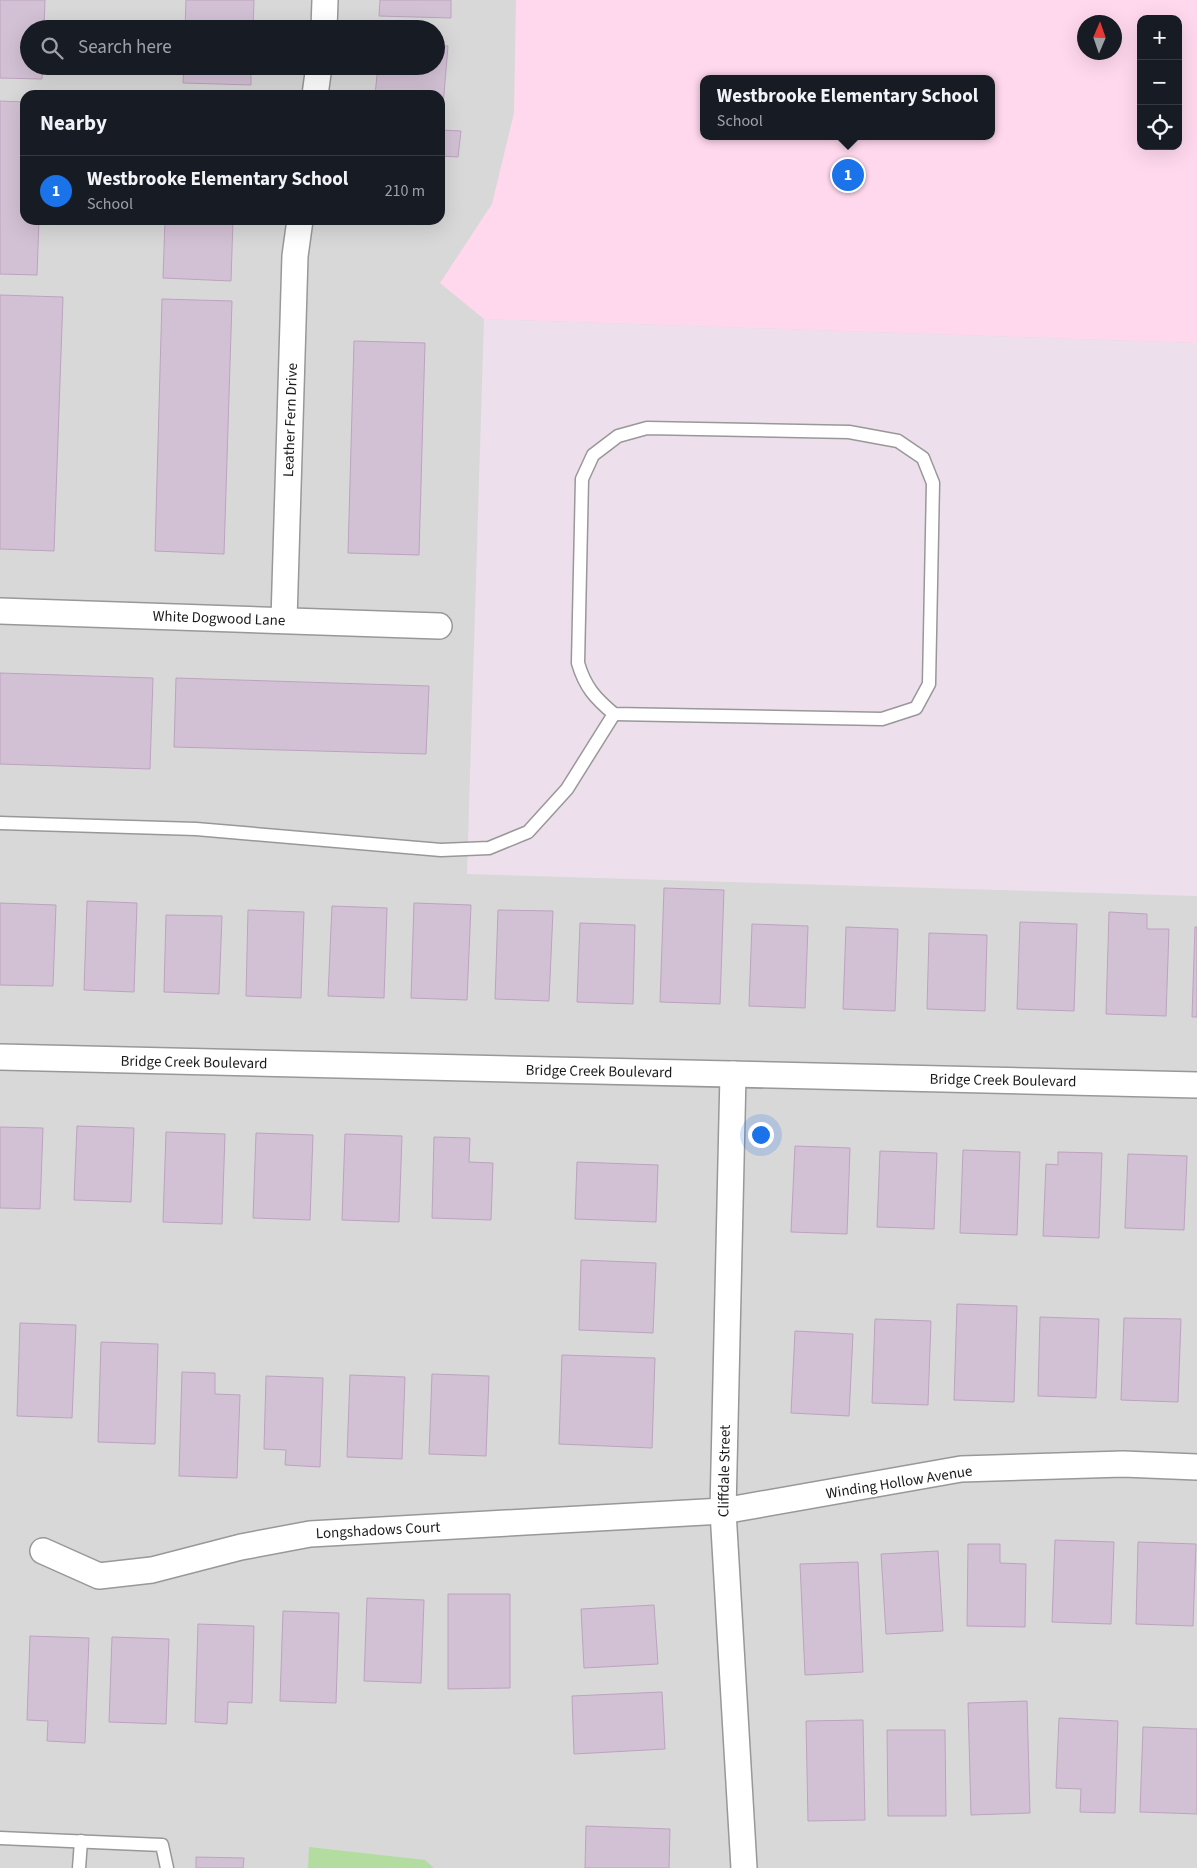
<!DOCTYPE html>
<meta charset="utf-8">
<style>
:root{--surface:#171b24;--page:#242831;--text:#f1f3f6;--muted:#9ea1a6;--line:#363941;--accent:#1a73e8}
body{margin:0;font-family:"Source Sans 3",sans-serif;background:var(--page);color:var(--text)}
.controls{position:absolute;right:15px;top:15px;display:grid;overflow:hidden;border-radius:10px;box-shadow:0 5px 20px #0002}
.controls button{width:45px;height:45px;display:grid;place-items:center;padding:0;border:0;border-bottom:1px solid var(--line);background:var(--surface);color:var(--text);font:25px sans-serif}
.compass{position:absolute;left:1077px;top:15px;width:45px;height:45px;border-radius:50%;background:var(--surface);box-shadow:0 5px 20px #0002;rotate:2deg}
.you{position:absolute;left:760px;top:1134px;width:18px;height:18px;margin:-12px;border:4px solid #fff;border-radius:50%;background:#1a73e8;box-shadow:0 0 0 8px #1a73e833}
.badge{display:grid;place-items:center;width:32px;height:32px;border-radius:50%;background:var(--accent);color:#fff;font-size:16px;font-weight:700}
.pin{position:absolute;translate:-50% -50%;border:2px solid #fff;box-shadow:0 1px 5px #0006}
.popup{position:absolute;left:700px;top:75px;width:295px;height:65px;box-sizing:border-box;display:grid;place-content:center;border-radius:10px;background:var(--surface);filter:drop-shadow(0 1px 4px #0005);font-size:16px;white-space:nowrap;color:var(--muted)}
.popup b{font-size:19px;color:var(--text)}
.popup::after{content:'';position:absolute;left:50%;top:100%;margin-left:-10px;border:10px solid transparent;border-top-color:var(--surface)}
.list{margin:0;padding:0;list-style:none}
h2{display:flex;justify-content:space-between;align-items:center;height:65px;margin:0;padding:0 20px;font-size:21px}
h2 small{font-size:16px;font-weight:400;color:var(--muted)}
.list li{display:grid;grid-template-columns:32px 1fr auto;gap:15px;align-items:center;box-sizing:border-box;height:70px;padding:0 20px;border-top:1px solid var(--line)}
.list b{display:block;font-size:19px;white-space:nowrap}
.list p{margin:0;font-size:16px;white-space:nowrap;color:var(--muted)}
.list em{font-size:16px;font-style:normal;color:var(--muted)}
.icon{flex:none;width:28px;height:28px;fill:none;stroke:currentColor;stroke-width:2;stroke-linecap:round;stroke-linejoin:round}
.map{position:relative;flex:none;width:1197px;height:1868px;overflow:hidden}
.search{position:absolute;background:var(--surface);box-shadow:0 5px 20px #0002;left:20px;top:20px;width:425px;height:55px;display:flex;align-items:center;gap:12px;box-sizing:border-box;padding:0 18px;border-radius:28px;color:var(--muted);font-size:19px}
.panel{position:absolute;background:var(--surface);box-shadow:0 5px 20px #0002;left:20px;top:90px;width:425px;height:135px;border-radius:15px}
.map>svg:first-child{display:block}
.residential{fill:#d9d8d9;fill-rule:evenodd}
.education{fill:#ffd8ed;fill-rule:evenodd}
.water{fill:#b3dca0}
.building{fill:#d2c1d4;stroke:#bca3bf}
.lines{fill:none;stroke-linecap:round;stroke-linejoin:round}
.lane-casing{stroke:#989898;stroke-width:15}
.street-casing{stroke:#989898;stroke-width:28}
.lane{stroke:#fff;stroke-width:12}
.street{stroke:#fff;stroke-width:25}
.labels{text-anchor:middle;stroke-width:5;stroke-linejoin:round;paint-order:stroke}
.street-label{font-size:15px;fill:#1b1b1b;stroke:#fff}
</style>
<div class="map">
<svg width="1197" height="1868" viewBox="0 0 1197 1868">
<rect width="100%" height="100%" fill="#ede0ec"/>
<!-- residential -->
<path class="residential" d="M 0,0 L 1197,0 L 1197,343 L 484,319 L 467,874 L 1197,896 L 1197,1868 L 0,1868 ZM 1141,19 L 1178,19 L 1178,146 L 1141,146 ZM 1084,22 L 1114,22 L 1114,52 L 1084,52 ZM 29,29 L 436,29 L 436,66 L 29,66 ZM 704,79 L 992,79 L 992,136 L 704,136 ZM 25,95 L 440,95 L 440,220 L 25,220 Z"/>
<!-- education -->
<path class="education" d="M 516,0 L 1197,0 L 1197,343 L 484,319 L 440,283 L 492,204 L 514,113 ZM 1141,19 L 1178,19 L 1178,146 L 1141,146 ZM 1084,22 L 1114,22 L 1114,52 L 1084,52 ZM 704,79 L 992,79 L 992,136 L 704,136 Z"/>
<!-- water -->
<path class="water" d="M 309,1847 L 425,1860 L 434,1868 L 308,1868 Z"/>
<!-- building -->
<g class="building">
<path d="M 0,0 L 45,0 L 44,29 L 29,29 L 29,66 L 43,66 L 42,79 L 0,78 Z"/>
<path d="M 186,0 L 254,0 L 253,29 L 185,29 Z"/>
<path d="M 380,0 L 451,0 L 451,18 L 379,16 Z"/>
<path d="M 436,45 L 448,46 L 441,130 L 461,131 L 458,157 L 440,156 L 440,95 L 375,95 L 378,66 L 436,66 Z"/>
<path d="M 184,66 L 251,66 L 251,85 L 183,83 Z"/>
<path d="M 0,101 L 25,102 L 25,220 L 39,220 L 37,275 L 0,274 Z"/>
<path d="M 165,220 L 233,220 L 231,281 L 163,278 Z"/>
<path d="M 0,295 L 63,297 L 54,551 L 0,549 Z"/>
<path d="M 162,299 L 232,301 L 224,554 L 155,551 Z"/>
<path d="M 354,341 L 425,343 L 419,555 L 348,553 Z"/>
<path d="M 0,673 L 153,678 L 150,769 L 0,764 Z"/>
<path d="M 176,678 L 429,686 L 426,754 L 174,747 Z"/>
<path d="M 664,888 L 724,890 L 720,1004 L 660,1002 Z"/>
<path d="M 87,901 L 137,903 L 134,992 L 84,990 Z"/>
<path d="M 0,903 L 56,905 L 53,986 L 0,985 Z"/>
<path d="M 414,903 L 471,905 L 467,1000 L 411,998 Z"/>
<path d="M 332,906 L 387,908 L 384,998 L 328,996 Z"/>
<path d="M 248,910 L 304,912 L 301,998 L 246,996 Z"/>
<path d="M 498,910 L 553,911 L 549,1001 L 495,999 Z"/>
<path d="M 1109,912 L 1147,914 L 1147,929 L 1169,929 L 1166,1016 L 1106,1014 Z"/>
<path d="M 166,915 L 222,916 L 219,994 L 164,992 Z"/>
<path d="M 1020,922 L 1077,924 L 1074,1011 L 1017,1009 Z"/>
<path d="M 580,923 L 635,925 L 633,1004 L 577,1002 Z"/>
<path d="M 752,924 L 808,926 L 805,1008 L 749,1006 Z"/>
<path d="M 846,927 L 898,929 L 895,1011 L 843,1009 Z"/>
<path d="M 1195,927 L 1197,927 L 1197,1017 L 1192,1017 Z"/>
<path d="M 929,933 L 987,935 L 985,1011 L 927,1009 Z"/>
<path d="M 77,1126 L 134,1128 L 131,1202 L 74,1200 Z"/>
<path d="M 0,1127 L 43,1128 L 40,1209 L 0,1208 Z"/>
<path d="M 166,1132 L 225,1134 L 222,1224 L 163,1222 Z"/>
<path d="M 256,1133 L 313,1135 L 310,1220 L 253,1218 Z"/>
<path d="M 345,1134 L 402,1136 L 399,1222 L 342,1220 Z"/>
<path d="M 434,1137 L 470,1138 L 469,1162 L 493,1163 L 491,1220 L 432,1218 Z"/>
<path d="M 795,1146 L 850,1148 L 847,1234 L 791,1232 Z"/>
<path d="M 963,1150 L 1020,1152 L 1017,1235 L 960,1233 Z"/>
<path d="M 880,1151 L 937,1153 L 934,1229 L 877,1227 Z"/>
<path d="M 1058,1152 L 1102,1153 L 1099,1238 L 1043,1236 L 1046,1164 L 1058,1165 Z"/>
<path d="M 1128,1154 L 1187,1156 L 1184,1230 L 1125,1228 Z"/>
<path d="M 577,1162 L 658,1165 L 656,1222 L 575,1219 Z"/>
<path d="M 581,1260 L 656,1263 L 653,1333 L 579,1330 Z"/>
<path d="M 957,1304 L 1017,1306 L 1014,1402 L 954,1400 Z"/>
<path d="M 1040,1317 L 1099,1319 L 1096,1398 L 1038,1396 Z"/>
<path d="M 1124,1318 L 1181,1319 L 1178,1402 L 1121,1400 Z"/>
<path d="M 875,1319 L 931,1321 L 928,1405 L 872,1403 Z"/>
<path d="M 20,1323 L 76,1325 L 72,1418 L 17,1416 Z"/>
<path d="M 795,1331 L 853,1334 L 849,1416 L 791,1413 Z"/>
<path d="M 101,1342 L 158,1344 L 155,1444 L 98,1442 Z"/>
<path d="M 562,1355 L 655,1358 L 652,1448 L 559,1444 Z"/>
<path d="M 182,1372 L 215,1373 L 215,1394 L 240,1395 L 237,1478 L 179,1476 Z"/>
<path d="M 432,1374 L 489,1376 L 486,1456 L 429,1454 Z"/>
<path d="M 350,1375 L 405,1377 L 402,1459 L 347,1457 Z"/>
<path d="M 266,1376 L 323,1378 L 320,1467 L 285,1465 L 286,1450 L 264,1449 Z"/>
<path d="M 1055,1540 L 1114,1542 L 1111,1624 L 1052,1622 Z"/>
<path d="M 1138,1542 L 1196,1544 L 1193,1626 L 1136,1624 Z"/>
<path d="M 968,1544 L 1000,1544 L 1000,1563 L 1026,1564 L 1025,1627 L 967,1626 Z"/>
<path d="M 938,1551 L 943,1631 L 886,1634 L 881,1554 Z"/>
<path d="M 858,1562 L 863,1672 L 805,1675 L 800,1564 Z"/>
<path d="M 448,1594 L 510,1594 L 510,1688 L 448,1689 Z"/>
<path d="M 367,1598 L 424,1600 L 421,1683 L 364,1681 Z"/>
<path d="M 654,1605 L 658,1664 L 584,1668 L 581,1609 Z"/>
<path d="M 283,1611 L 339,1613 L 336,1703 L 280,1701 Z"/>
<path d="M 198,1624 L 254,1626 L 252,1703 L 228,1702 L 227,1724 L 195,1722 Z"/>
<path d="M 30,1636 L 89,1638 L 85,1743 L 47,1741 L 48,1721 L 27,1720 Z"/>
<path d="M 112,1637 L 169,1639 L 166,1724 L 109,1722 Z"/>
<path d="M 662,1692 L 665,1749 L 574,1754 L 572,1696 Z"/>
<path d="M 1027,1701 L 1030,1813 L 971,1815 L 968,1703 Z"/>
<path d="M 1059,1718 L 1118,1721 L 1115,1813 L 1080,1812 L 1081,1789 L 1056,1788 Z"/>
<path d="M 863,1720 L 865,1820 L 808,1821 L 806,1721 Z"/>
<path d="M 1143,1727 L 1197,1729 L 1197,1814 L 1140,1812 Z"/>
<path d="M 887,1730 L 945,1730 L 946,1816 L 888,1816 Z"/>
<path d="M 586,1826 L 670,1829 L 669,1868 L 585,1868 Z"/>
<path d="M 196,1857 L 244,1858 L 243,1868 L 196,1868 Z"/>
</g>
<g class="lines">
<defs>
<g id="lane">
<path d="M 647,428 L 849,432 L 898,441 L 923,458 L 933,483 L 929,684 L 916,708 L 882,719 L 614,714 C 595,698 585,687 578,663 L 582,479 L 593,455 L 618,436 Z"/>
<path d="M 0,823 L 196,829 L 441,850 L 489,848 L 528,832 L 567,789 L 614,714"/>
<path d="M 0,1838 L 162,1845 L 167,1868"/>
<path d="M 79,1868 L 81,1841"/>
</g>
<g id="street">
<path d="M 324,29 L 325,0"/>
<path d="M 315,95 L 319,66"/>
<path d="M 0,611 L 439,626"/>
<path d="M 284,620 L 295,256 L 300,220"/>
<path d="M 0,1057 L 1197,1085"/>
<path d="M 733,1074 L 723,1511 L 744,1868"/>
<path d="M 43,1551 L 99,1576 L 152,1570 L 241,1547 L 310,1534 L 723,1511 L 961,1469 L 1123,1464 L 1197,1467"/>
</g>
</defs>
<!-- lane casing -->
<use href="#lane" class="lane-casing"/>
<!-- street casing -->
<use href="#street" class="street-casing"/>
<!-- lane -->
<use href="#lane" class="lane"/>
<!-- street -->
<use href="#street" class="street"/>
</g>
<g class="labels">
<!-- street labels -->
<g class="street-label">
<text transform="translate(290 420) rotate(-88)" y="5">Leather Fern Drive</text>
<text transform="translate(219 618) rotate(2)" y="5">White Dogwood Lane</text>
<text transform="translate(194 1062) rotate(1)" y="5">Bridge Creek Boulevard</text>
<text transform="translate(599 1071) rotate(1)" y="5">Bridge Creek Boulevard</text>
<text transform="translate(1003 1080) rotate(1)" y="5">Bridge Creek Boulevard</text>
<text transform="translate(724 1471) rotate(-89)" y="5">Cliffdale Street</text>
<text transform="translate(899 1482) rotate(-9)" y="5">Winding Hollow Avenue</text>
<text transform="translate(378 1530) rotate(-3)" y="5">Longshadows Court</text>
</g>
</g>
</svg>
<div class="controls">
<button>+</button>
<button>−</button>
<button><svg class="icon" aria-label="locate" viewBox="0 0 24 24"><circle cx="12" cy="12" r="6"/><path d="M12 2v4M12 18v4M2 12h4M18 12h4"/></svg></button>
</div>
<svg class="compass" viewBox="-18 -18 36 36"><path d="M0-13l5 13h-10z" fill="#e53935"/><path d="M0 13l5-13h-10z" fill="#9ea1a6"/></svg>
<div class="you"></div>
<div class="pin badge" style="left:848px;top:175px">1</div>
<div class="popup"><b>Westbrooke Elementary School</b>School</div>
<div class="search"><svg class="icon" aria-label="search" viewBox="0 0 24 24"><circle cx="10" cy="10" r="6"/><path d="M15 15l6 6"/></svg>Search here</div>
<section class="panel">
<h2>Nearby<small></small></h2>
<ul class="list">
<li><span class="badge">1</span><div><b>Westbrooke Elementary School</b><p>School</p></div><em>210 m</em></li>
</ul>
</section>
</div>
